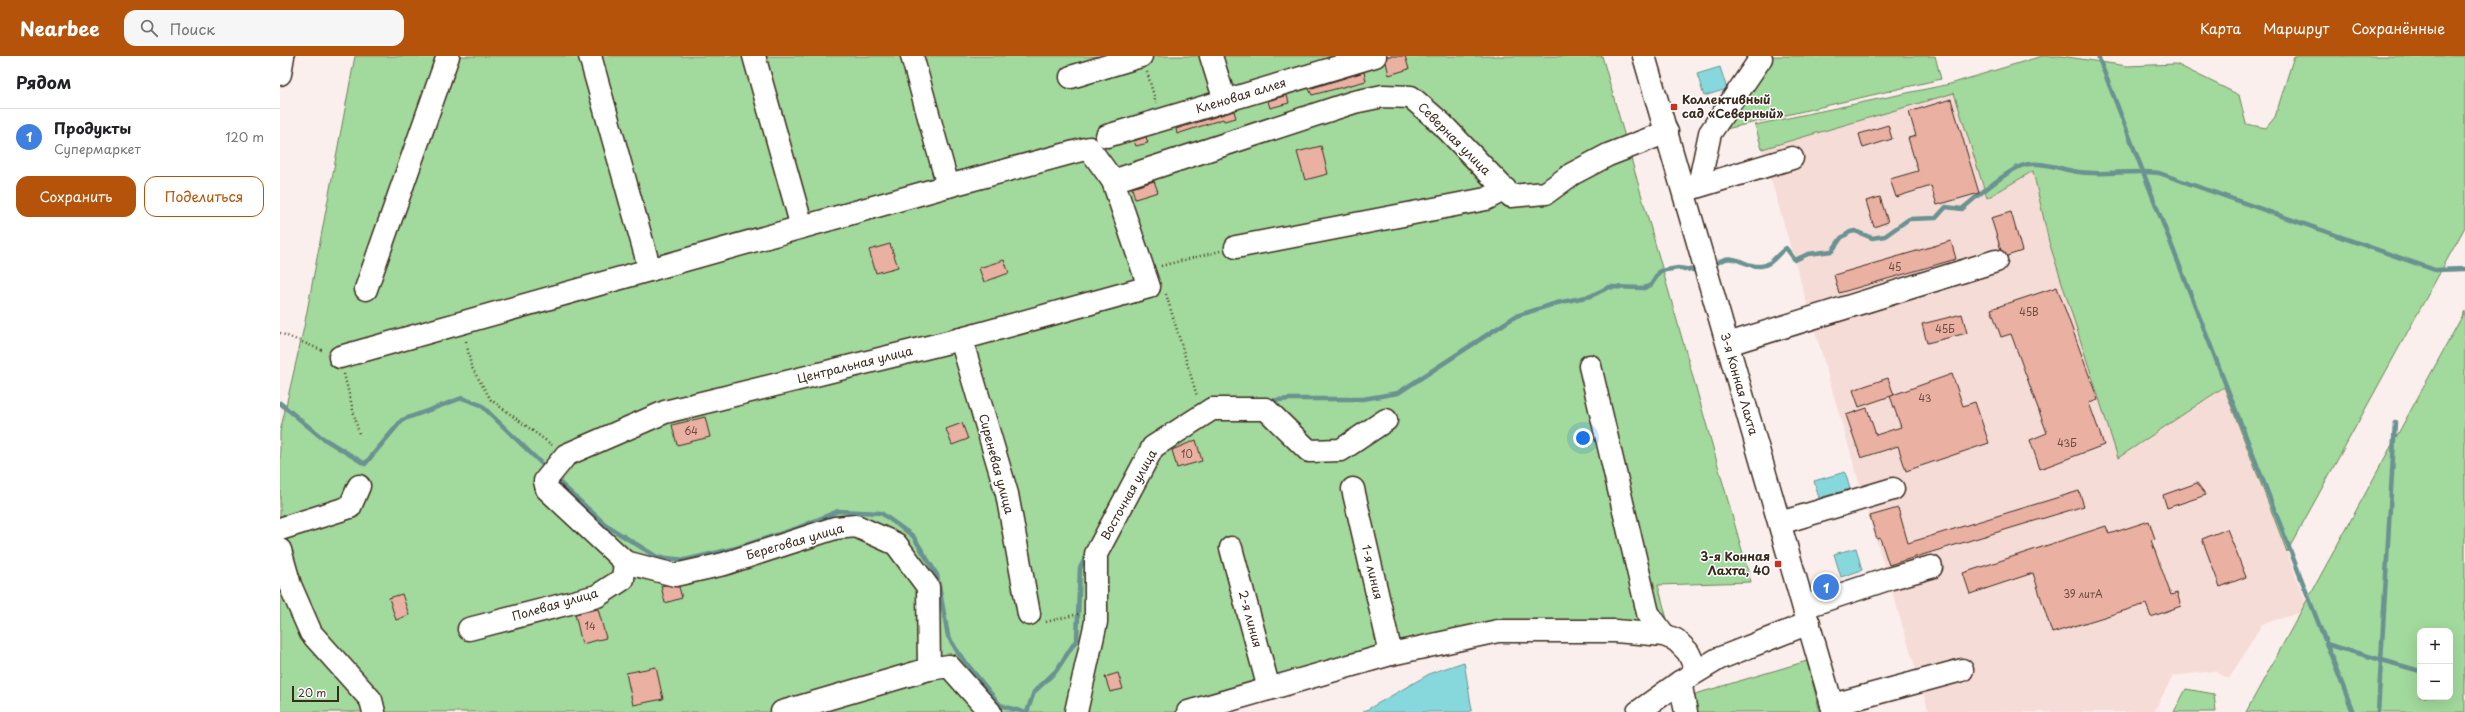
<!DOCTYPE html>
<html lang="ru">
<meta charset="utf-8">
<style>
:root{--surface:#fff;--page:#f6f6f6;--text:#202124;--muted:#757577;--line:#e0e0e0;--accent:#b45309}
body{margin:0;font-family:"Playpen Sans",sans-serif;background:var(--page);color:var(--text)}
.controls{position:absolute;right:12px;bottom:12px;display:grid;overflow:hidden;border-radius:8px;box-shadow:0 4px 16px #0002}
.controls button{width:36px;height:36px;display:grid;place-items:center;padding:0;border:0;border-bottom:1px solid var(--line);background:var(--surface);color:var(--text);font:20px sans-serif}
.scale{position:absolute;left:12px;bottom:10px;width:47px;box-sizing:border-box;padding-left:4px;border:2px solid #3b2a1e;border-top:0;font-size:11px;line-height:14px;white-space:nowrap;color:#3b2a1e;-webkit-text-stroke:3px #fff;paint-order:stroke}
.you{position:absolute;left:1303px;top:382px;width:14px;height:14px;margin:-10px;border:3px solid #fff;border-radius:50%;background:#1a73e8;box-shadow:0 0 0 6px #1a73e833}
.badge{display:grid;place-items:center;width:26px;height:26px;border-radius:50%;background:var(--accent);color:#fff;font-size:13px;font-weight:700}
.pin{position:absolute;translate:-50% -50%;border:2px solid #fff;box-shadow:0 1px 4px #0006}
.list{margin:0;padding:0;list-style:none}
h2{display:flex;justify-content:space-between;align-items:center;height:52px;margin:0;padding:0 16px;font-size:17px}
h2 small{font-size:13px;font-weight:400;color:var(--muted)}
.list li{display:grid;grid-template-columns:26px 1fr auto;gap:12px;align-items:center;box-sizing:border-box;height:56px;padding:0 16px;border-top:1px solid var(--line)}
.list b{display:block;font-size:15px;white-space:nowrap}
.list p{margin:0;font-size:13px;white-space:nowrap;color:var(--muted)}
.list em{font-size:13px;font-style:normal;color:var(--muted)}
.actions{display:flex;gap:8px;padding:12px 16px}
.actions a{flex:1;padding:9px 0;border:1px solid var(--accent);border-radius:12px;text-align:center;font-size:14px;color:var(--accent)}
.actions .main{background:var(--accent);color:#fff}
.icon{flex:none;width:22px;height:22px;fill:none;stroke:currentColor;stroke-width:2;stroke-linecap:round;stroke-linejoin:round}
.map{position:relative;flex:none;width:2185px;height:656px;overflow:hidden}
header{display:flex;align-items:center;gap:24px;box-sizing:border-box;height:56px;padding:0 20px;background:var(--accent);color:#fff}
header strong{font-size:19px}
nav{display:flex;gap:22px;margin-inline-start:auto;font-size:14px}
.search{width:280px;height:36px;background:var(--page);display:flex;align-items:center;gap:10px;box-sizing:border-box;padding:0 14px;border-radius:12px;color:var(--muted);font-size:15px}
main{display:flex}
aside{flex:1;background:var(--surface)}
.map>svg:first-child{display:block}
.built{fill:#f6dcd7}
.green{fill:#a2d99c;stroke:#6e825d;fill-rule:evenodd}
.water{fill:#87d8dd;stroke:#699291}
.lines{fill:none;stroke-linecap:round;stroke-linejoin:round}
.stream{stroke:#699291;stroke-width:4.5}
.building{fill:#eab1a3;stroke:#3b2a1e}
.minor-casing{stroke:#3b2a1e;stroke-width:25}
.major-casing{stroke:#3b2a1e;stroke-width:25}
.path{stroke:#3b2a1e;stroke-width:2.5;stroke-dasharray:1 3;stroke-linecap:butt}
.minor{stroke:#fff;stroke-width:22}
.major{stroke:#fff;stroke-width:22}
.poi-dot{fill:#c8321e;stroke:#fff;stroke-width:1.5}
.labels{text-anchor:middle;stroke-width:3;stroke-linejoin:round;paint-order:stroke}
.number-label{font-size:10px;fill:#674c3f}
.street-label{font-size:12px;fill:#3b2a1e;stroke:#fff}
.poi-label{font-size:12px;font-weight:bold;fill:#3b2a1e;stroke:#fff;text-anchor:start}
</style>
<header>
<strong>Nearbee</strong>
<div class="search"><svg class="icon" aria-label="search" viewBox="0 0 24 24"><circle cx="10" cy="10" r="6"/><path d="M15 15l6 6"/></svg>Поиск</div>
<nav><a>Карта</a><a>Маршрут</a><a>Сохранённые</a></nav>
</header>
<main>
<aside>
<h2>Рядом<small></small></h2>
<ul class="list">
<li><span class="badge" style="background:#3f7fe0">1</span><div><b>Продукты</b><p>Супермаркет</p></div><em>120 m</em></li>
</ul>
<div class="actions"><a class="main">Сохранить</a><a>Поделиться</a></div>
</aside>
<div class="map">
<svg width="2185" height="656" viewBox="0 0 2185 656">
<rect width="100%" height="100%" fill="#fbefed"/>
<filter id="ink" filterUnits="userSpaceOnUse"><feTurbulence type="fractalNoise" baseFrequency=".025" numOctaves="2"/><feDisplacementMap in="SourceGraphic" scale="8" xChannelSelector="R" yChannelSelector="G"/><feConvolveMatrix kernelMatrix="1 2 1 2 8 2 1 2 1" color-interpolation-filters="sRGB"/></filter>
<g filter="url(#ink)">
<!-- built -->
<path class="built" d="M 1674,37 L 1707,142 L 1753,115 L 1769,186 L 1838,402 L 1944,331 L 2029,554 L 1982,568 L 1949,623 L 1934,615 L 1893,620 L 1874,656 L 1649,656 L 1592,471 L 1482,93 Z"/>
<!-- green -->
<g class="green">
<path d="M 75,0 L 1322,0 L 1471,526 L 1378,529 L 1388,567 L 1221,575 L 923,656 L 0,656 L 0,376 L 24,271 Z"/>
<path d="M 1466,0 L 1655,0 L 1661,23 L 1446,73 L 1466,9 Z"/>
<path d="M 1762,0 L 1781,0 L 1847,10 L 1896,8 L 1959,39 L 1966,68 L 1986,72 L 1995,61 L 2014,0 L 2185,0 L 2185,171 L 2007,496 L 1944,331 L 1838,402 L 1769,186 L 1753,115 L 1707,142 L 1674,37 L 1482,93 L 1475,69 L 1670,28 Z"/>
<path d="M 2185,255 L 2185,656 L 1966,656 ZM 2140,575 L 2170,575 L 2170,641 L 2140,641 Z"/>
<path d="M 1527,605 L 1540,656 L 1415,656 L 1412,639 Z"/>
<path d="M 1906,633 L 1934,638 L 1936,656 L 1894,656 Z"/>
</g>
<!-- water -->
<g class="water">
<path d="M 1440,11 L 1447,33 L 1424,40 L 1417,18 Z"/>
<path d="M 1565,416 L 1570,433 L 1539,442 L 1534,425 Z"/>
<path d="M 1576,492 L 1582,514 L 1561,521 L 1554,498 Z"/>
<path d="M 1184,606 L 1192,654 L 1189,656 L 1083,656 L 1151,617 Z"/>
</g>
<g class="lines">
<!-- stream -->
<g class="stream">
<path d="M 1818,0 L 2073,656"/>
<path d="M 1432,212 C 1451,191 1463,212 1481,210 C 1492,209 1497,198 1506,192 L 1515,204 L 1528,198 L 1552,195 L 1561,182 L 1570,176 L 1575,175 L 1592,182 L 1605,180 L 1629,163 L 1656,162 L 1666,151 L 1682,153 C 1696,141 1726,116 1741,110 C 1758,104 1777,112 1793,115 C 1821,121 1850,113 1879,117 L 2155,214 L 2185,213"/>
<path d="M 987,345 L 1010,343 L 1083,343 L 1118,337 L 1236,260 L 1277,247 L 1311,240 L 1329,231 L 1364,232 L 1371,229 L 1380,215 L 1398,212 L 1420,215"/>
<path d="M 0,347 L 41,381 L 85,408 L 122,364 L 182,342 L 201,349 L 262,408"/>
<path d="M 280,427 L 327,470 L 377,501 L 405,504 L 456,492 L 515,473 L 558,455 L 601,457 L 633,480 L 657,519 L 668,580 L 679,598 L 720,649 L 743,656"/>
<path d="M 2046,588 L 2140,615"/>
<path d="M 747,656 L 754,636 L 776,615 L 797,583 L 800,512 L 808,497"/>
<path d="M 2098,656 L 2115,366"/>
</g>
</g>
<!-- building -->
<g class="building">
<path d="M 1107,0 L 1125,0 L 1129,13 L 1109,19 L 1106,6 Z"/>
<path d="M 1084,16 L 1086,25 L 1032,39 L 1029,33 Z"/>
<path d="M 1007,39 L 1009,47 L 990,52 L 988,45 Z"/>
<path d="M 1671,43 L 1699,137 L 1657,149 L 1651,130 L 1616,141 L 1610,123 L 1638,115 L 1628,82 L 1636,80 L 1629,56 Z"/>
<path d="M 954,55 L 956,62 L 944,65 L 943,63 L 897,78 L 896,73 Z"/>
<path d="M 1608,69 L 1612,83 L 1583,92 L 1579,78 Z"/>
<path d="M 866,81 L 868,87 L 856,90 L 854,85 Z"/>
<path d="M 1041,90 L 1048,118 L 1025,124 L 1017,96 Z"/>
<path d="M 874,125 L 878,136 L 855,143 L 852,132 Z"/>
<path d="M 1600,141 L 1608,166 L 1594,171 L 1586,145 Z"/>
<path d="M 1731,156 L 1742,195 L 1727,200 L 1721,194 L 1711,162 Z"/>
<path d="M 1671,185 L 1676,203 L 1559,237 L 1554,219 Z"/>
<path d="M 610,188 L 618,211 L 596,217 L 589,194 Z"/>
<path d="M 724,204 L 729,217 L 704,226 L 699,212 Z"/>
<path d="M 1777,231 L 1818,344 L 1809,347 L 1824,389 L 1760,413 L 1750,384 L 1767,377 L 1731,278 L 1721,281 L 1711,253 Z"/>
<path d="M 1682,258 L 1687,277 L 1647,287 L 1642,268 Z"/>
<path d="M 1672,318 L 1683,350 L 1695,346 L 1709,387 L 1626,415 L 1618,390 L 1581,402 L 1566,359 L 1587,352 L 1596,379 L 1621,371 L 1610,340 Z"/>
<path d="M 1608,322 L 1614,339 L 1579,351 L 1573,334 Z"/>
<path d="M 425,361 L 430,381 L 397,389 L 392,369 Z"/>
<path d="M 682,367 L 688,383 L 672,389 L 666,373 Z"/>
<path d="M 916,384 L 922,405 L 897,412 L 892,394 Z"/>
<path d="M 1917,427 L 1926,439 L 1887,452 L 1883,439 Z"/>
<path d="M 1799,435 L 1804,450 L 1609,509 L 1600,482 L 1597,483 L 1590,460 L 1618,452 L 1628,487 Z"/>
<path d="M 1869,465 L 1875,483 L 1871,484 L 1891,539 L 1897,537 L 1901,550 L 1871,561 L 1866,548 L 1772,577 L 1753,517 L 1690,538 L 1683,517 L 1826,470 L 1829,478 Z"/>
<path d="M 1947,473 L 1966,521 L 1940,531 L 1922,483 Z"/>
<path d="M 385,529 L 399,531 L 402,542 L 385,547 L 381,530 Z"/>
<path d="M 122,538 L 129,559 L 116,564 L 109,542 Z"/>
<path d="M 318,553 L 326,582 L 302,588 L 295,558 Z"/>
<path d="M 376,611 L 383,643 L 353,649 L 346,617 Z"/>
<path d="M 838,617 L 843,633 L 830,636 L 825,621 Z"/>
</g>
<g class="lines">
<defs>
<g id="minor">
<path d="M 310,0 L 370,214"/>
<path d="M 474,0 L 522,171"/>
<path d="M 632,0 L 668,130"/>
<path d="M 931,0 L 945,45"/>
<path d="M 0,18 L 3,0"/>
<path d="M 791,21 L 861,0"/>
<path d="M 827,80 L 1095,0"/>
<path d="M 833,125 L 1074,46 L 1103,40 L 1131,41 L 1162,68 L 1231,140 L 1266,137 L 1292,118 L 1328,99 L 1387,76"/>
<path d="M 1419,129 L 1430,77 L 1481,2"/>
<path d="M 1406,134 L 1512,102"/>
<path d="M 956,191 L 1206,143 L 1225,133"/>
<path d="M 86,233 L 168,0"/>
<path d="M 681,283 L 727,438 L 749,558"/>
<path d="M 1448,288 L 1716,205"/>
<path d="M 60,301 L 668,130 L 809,92 L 833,125 L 869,231 L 681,283 L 385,356 L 286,399 L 265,425 L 267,433 L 345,506 L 395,519 L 444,508 L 555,472 L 576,470 L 616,488 L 648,531 L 649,613 L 669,610 L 710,656"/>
<path d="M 1310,310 L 1368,557 L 1384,579"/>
<path d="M 1073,433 L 1111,598"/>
<path d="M 1500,467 L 1613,433"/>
<path d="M 0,473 L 70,451 L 79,430"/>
<path d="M 951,492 L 989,633"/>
<path d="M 0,494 L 10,529 L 31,577 L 91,644 L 94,656"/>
<path d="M 1524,551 L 1608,523 L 1651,511"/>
<path d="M 189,573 L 317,540 L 343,523 L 345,506"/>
<path d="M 1400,626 L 1406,656"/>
<path d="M 1552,649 L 1682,614"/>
<path d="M 502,656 L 649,613"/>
<path d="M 796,656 L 816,566 L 816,498 L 873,391 L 932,353 L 986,353 L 1029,395 L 1061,394 L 1106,364"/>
<path d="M 908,656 L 1111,598 L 1218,575 L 1335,575 L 1384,579 L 1396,584 L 1408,596 L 1417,615"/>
<path d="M 1358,656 L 1400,626 L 1438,603 L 1529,567"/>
</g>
<path id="major" d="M 1364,0 L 1554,656"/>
</defs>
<!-- minor casing -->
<use href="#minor" class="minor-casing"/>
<!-- major casing -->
<use href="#major" class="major-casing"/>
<!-- path -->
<g class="path">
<path d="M 867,16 L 876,47"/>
<path d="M 881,210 L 940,195"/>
<path d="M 886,238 L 917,340"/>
<path d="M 0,277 L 44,295"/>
<path d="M 186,285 L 191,310 L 211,344 L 272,389"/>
<path d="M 64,318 L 79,378"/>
<path d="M 766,566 L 798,558"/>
</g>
<!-- minor -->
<use href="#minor" class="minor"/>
<!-- major -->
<use href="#major" class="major"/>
</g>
</g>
<!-- markers -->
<g class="poi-dot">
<rect x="1390" y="47" width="8" height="8" rx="2"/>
<rect x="1494" y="504" width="8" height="8" rx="2"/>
</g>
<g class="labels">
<!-- number labels -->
<g class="number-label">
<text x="1615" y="215">45</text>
<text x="1749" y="260">45В</text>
<text x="1665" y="277">45Б</text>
<text x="1645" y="346">43</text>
<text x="411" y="379">64</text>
<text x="1787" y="391">43Б</text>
<text x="907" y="402">10</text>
<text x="1803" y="542">39 литА</text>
<text x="310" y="574">14</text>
</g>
<!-- street labels -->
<g class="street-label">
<text transform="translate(961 40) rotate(-17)" y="4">Кленовая аллея</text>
<text transform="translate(1174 83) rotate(45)" y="4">Северная улица</text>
<text transform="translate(575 309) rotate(-14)" y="4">Центральная улица</text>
<text transform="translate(1459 328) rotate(74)" y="4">3-я Конная Лахта</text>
<text transform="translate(716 408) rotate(75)" y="4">Сиреневая улица</text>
<text transform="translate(849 439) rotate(-61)" y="4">Восточная улица</text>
<text transform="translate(515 486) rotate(-16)" y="4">Береговая улица</text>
<text transform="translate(1092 516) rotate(77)" y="4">1-я линия</text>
<text transform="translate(275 549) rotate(-16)" y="4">Полевая улица</text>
<text transform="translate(970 563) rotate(75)" y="4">2-я линия</text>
</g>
<!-- poi labels -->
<g class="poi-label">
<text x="1402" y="48">Коллективный<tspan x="1402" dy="14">сад «Северный»</tspan></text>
<text x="1490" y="505" text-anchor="end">3-я Конная<tspan x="1490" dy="14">Лахта, 40</tspan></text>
</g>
</g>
</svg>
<div class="controls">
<button>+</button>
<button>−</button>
</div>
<div class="scale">20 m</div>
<div class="you"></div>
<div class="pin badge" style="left:1546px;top:531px;background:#3f7fe0">1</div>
</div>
</main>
